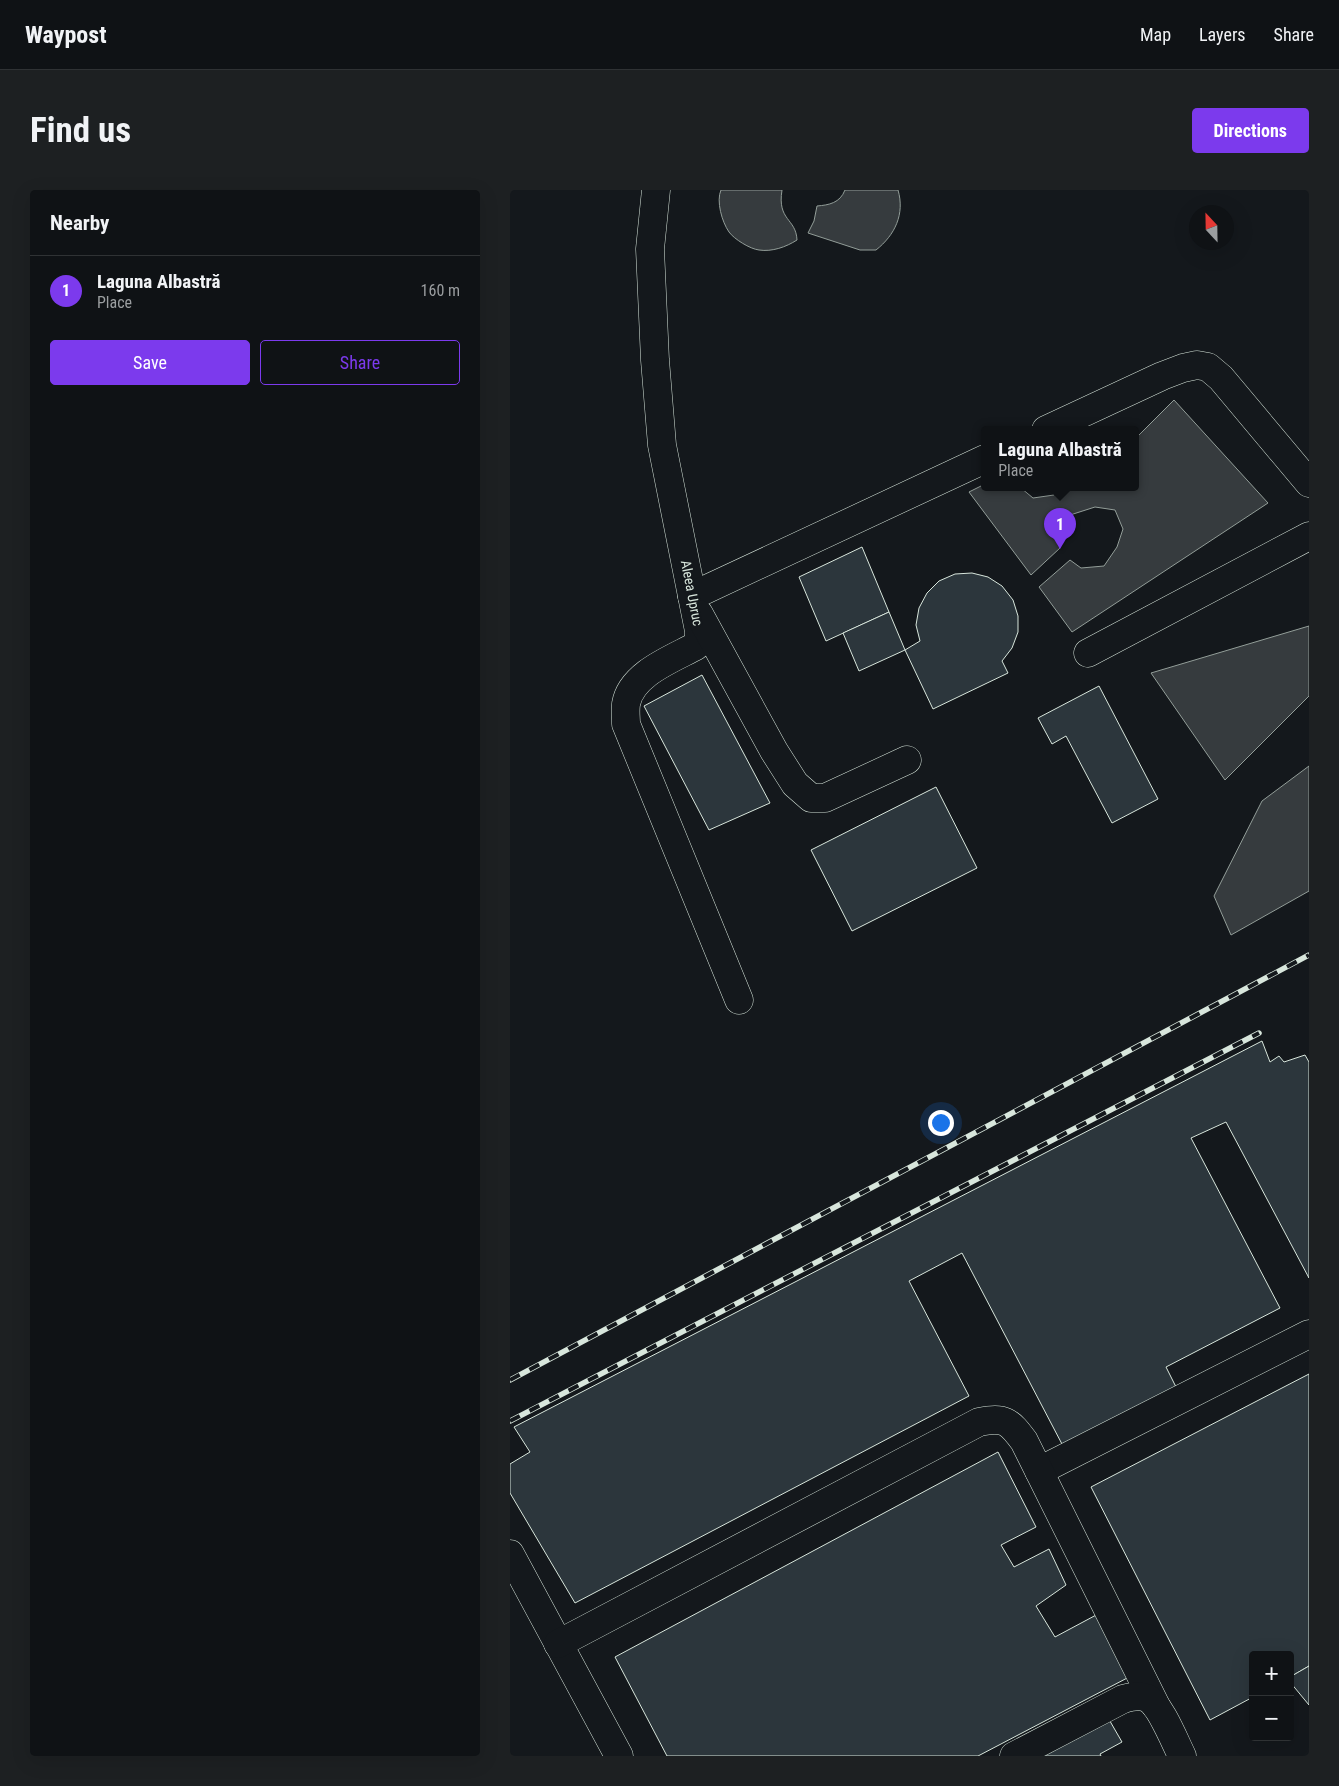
<!DOCTYPE html>
<meta charset="utf-8">
<style>
:root{--surface:#0f1215;--page:#1d2022;--text:#f1f3f6;--muted:#9b9ea0;--line:#2f3234;--accent:#7c3aed}
body{margin:0;font-family:"Roboto Condensed",sans-serif;background:var(--page);color:var(--text)}
.controls{position:absolute;right:15px;bottom:15px;display:grid;overflow:hidden;border-radius:5px;box-shadow:0 5px 20px #0002}
.controls button{width:45px;height:45px;display:grid;place-items:center;padding:0;border:0;border-bottom:1px solid var(--line);background:var(--surface);color:var(--text);font:25px sans-serif}
.compass{position:absolute;left:679px;top:15px;width:45px;height:45px;border-radius:50%;background:var(--surface);box-shadow:0 5px 20px #0002;rotate:338deg}
.you{position:absolute;left:430px;top:932px;width:18px;height:18px;margin:-12px;border:4px solid #fff;border-radius:50%;background:#1a73e8;box-shadow:0 0 0 8px #1a73e833}
.badge{display:grid;place-items:center;width:32px;height:32px;border-radius:50%;background:var(--accent);color:#fff;font-size:16px;font-weight:700}
.pin{position:absolute;translate:-50% -41px;filter:drop-shadow(0 1px 2px #0008)}
.pin::after{content:'';position:absolute;top:26px;width:18px;height:15px;background:inherit;clip-path:polygon(0 0,100% 0,50% 100%)}
.popup{position:absolute;left:471px;top:236px;width:158px;height:65px;box-sizing:border-box;display:grid;place-content:center;border-radius:5px;background:var(--surface);filter:drop-shadow(0 1px 4px #0005);font-size:16px;white-space:nowrap;color:var(--muted)}
.popup b{font-size:19px;color:var(--text)}
.popup::after{content:'';position:absolute;left:50%;top:100%;margin-left:-10px;border:10px solid transparent;border-top-color:var(--surface)}
.list{margin:0;padding:0;list-style:none}
h2{display:flex;justify-content:space-between;align-items:center;height:65px;margin:0;padding:0 20px;font-size:21px}
h2 small{font-size:16px;font-weight:400;color:var(--muted)}
.list li{display:grid;grid-template-columns:32px 1fr auto;gap:15px;align-items:center;box-sizing:border-box;height:70px;padding:0 20px;border-top:1px solid var(--line)}
.list b{display:block;font-size:19px;white-space:nowrap}
.list p{margin:0;font-size:16px;white-space:nowrap;color:var(--muted)}
.list em{font-size:16px;font-style:normal;color:var(--muted)}
.actions{display:flex;gap:10px;padding:15px 20px}
.actions a{flex:1;padding:11px 0;border:1px solid var(--accent);border-radius:5px;text-align:center;font-size:18px;color:var(--accent)}
.actions .main{background:var(--accent);color:#fff}
.map{position:relative;flex:none;width:799px;height:1566px;overflow:hidden;border-radius:5px}
header{display:flex;align-items:center;gap:30px;box-sizing:border-box;height:70px;padding:0 25px;background:var(--surface);border-bottom:1px solid var(--line)}
header strong{font-size:24px}
nav{display:flex;gap:28px;margin-inline-start:auto;font-size:18px}
.intro{display:flex;align-items:center;justify-content:space-between;box-sizing:border-box;height:120px;padding:0 30px}
h1{margin:0;font-size:35px}
.button{padding:12px 22px;border-radius:5px;background:var(--accent);color:#fff;font-size:18px;font-weight:700}
main{display:flex;gap:30px;padding:0 30px}
aside{flex:1;background:var(--surface);border-radius:5px;box-shadow:0 5px 20px #0002}
.map>svg:first-child{display:block}
.water{fill:#363b3e;stroke:#939e99}
.building{fill:#2c363c;stroke:#d8e6dc}
.lines{fill:none;stroke-linecap:round;stroke-linejoin:round}
.minor-casing{stroke:#d8e6dc;stroke-width:29}
.minor{stroke:#14181c;stroke-width:28}
.rail-casing{stroke:#d8e6dc;stroke-width:5.5}
.rail{stroke:#14181c;stroke-width:4;stroke-dasharray:11;stroke-linecap:butt}
.labels{text-anchor:middle;stroke-width:4;stroke-linejoin:round;paint-order:stroke}
.street-label{font-size:14px;fill:#d8e6dc;stroke:#14181c}
</style>
<header>
<strong>Waypost</strong>
<nav><a>Map</a><a>Layers</a><a>Share</a></nav>
</header>
<div class="intro"><h1>Find us</h1><a class="button">Directions</a></div>
<main>
<aside>
<h2>Nearby<small></small></h2>
<ul class="list">
<li><span class="badge">1</span><div><b>Laguna Albastră</b><p>Place</p></div><em>160 m</em></li>
</ul>
<div class="actions"><a class="main">Save</a><a>Share</a></div>
</aside>
<div class="map">
<svg width="799" height="1566" viewBox="0 0 799 1566">
<rect width="100%" height="100%" fill="#14181c"/>
<!-- water -->
<g class="water">
<path d="M 211,0 L 272,0 C 267,31 286,28 287,50 C 276,57 262,62 249,60 C 240,59 224,49 219,42 C 212,32 206,11 211,0 Z"/>
<path d="M 335,0 L 388,0 C 395,24 385,45 366,60 L 350,60 L 298,43 L 304,31 L 307,16 C 319,15 330,13 335,0 Z"/>
<path d="M 664,210 L 758,313 L 562,442 L 529,397 L 560,370 L 571,378 L 594,376 L 607,357 L 613,339 L 605,320 L 585,317 L 557,326 L 545,342 L 550,358 L 521,385 L 459,302 L 475,294 L 475,298 L 511,298 L 523,308 L 544,305 L 549,298 L 625,298 L 625,249 Z"/>
<path d="M 799,436 L 799,506 L 715,590 L 641,483 Z"/>
<path d="M 799,576 L 799,701 L 721,745 L 704,706 L 752,611 Z"/>
</g>
<!-- building -->
<g class="building">
<path d="M 352,357 L 379,422 L 316,451 L 289,387 Z"/>
<path d="M 462,383 L 478,387 L 492,396 L 503,410 L 508,426 L 508,442 L 502,458 L 492,471 L 498,483 L 423,519 L 395,460 L 410,451 L 406,435 L 409,418 L 417,403 L 429,391 L 445,384 Z"/>
<path d="M 379,422 L 395,460 L 349,481 L 333,443 Z"/>
<path d="M 192,485 L 260,613 L 199,640 L 134,516 Z"/>
<path d="M 589,496 L 648,609 L 602,633 L 556,546 L 542,554 L 528,528 Z"/>
<path d="M 426,597 L 467,678 L 342,741 L 301,660 Z"/>
<path d="M 752,851 L 760,872 L 769,866 L 774,872 L 795,865 L 799,872 L 799,1088 L 716,932 L 681,948 L 770,1118 L 656,1177 L 667,1199 L 553,1256 L 452,1063 L 399,1091 L 459,1206 L 65,1413 L 0,1303 L 0,1274 L 20,1262 L 4,1237 Z"/>
<path d="M 799,1184 L 799,1476 L 780,1487 L 780,1465 L 743,1465 L 743,1507 L 700,1530 L 581,1297 Z"/>
<path d="M 488,1262 L 526,1337 L 491,1355 L 504,1377 L 539,1359 L 556,1395 L 526,1416 L 545,1447 L 588,1424 L 621,1486 L 468,1566 L 157,1566 L 105,1467 Z"/>
<path d="M 799,1476 L 799,1515 L 780,1492 L 780,1487 Z"/>
<path d="M 597,1526 L 612,1552 L 590,1564 L 591,1566 L 525,1566 Z"/>
</g>
<g class="lines">
<defs>
<g id="minor">
<path d="M 146,0 L 140,59 L 145,170 L 152,255 L 189,441 L 189,449 L 186,456 C 162,469 121,484 116,514 C 115,521 116,528 116,534 L 229,810"/>
<path d="M 536,240 L 652,186 L 673,178 L 687,175 L 698,177 L 711,188 L 799,293"/>
<path d="M 182,406 L 475,269"/>
<path d="M 189,424 L 264,561 L 285,594 L 301,608 L 315,608 L 397,570"/>
<path d="M 578,463 L 799,346"/>
<path d="M 529,1281 L 799,1144"/>
<path d="M 0,1364 L 109,1566"/>
<path d="M 48,1454 L 469,1232 C 495,1227 499,1231 514,1251 L 646,1516"/>
<path d="M 504,1566 L 613,1509 C 620,1507 630,1505 637,1508 C 650,1514 665,1552 672,1566"/>
</g>
</defs>
<!-- minor casing -->
<use href="#minor" class="minor-casing"/>
<!-- minor -->
<use href="#minor" class="minor"/>
<defs>
<g id="rail">
<path d="M 0,1190 L 799,765"/>
<path d="M 0,1231 L 749,843"/>
</g>
</defs>
<!-- rail casing -->
<use href="#rail" class="rail-casing"/>
<!-- rail -->
<use href="#rail" class="rail"/>
</g>
<g class="labels">
<!-- street labels -->
<g class="street-label">
<text transform="translate(182 403) rotate(79)" y="5">Aleea Upruc</text>
</g>
</g>
</svg>
<div class="controls">
<button>+</button>
<button>−</button>
</div>
<svg class="compass" viewBox="-18 -18 36 36"><path d="M0-13l5 13h-10z" fill="#e53935"/><path d="M0 13l5-13h-10z" fill="#9b9ea0"/></svg>
<div class="you"></div>
<div class="pin badge" style="left:550px;top:359px">1</div>
<div class="popup"><b>Laguna Albastră</b>Place</div>
</div>
</main>
